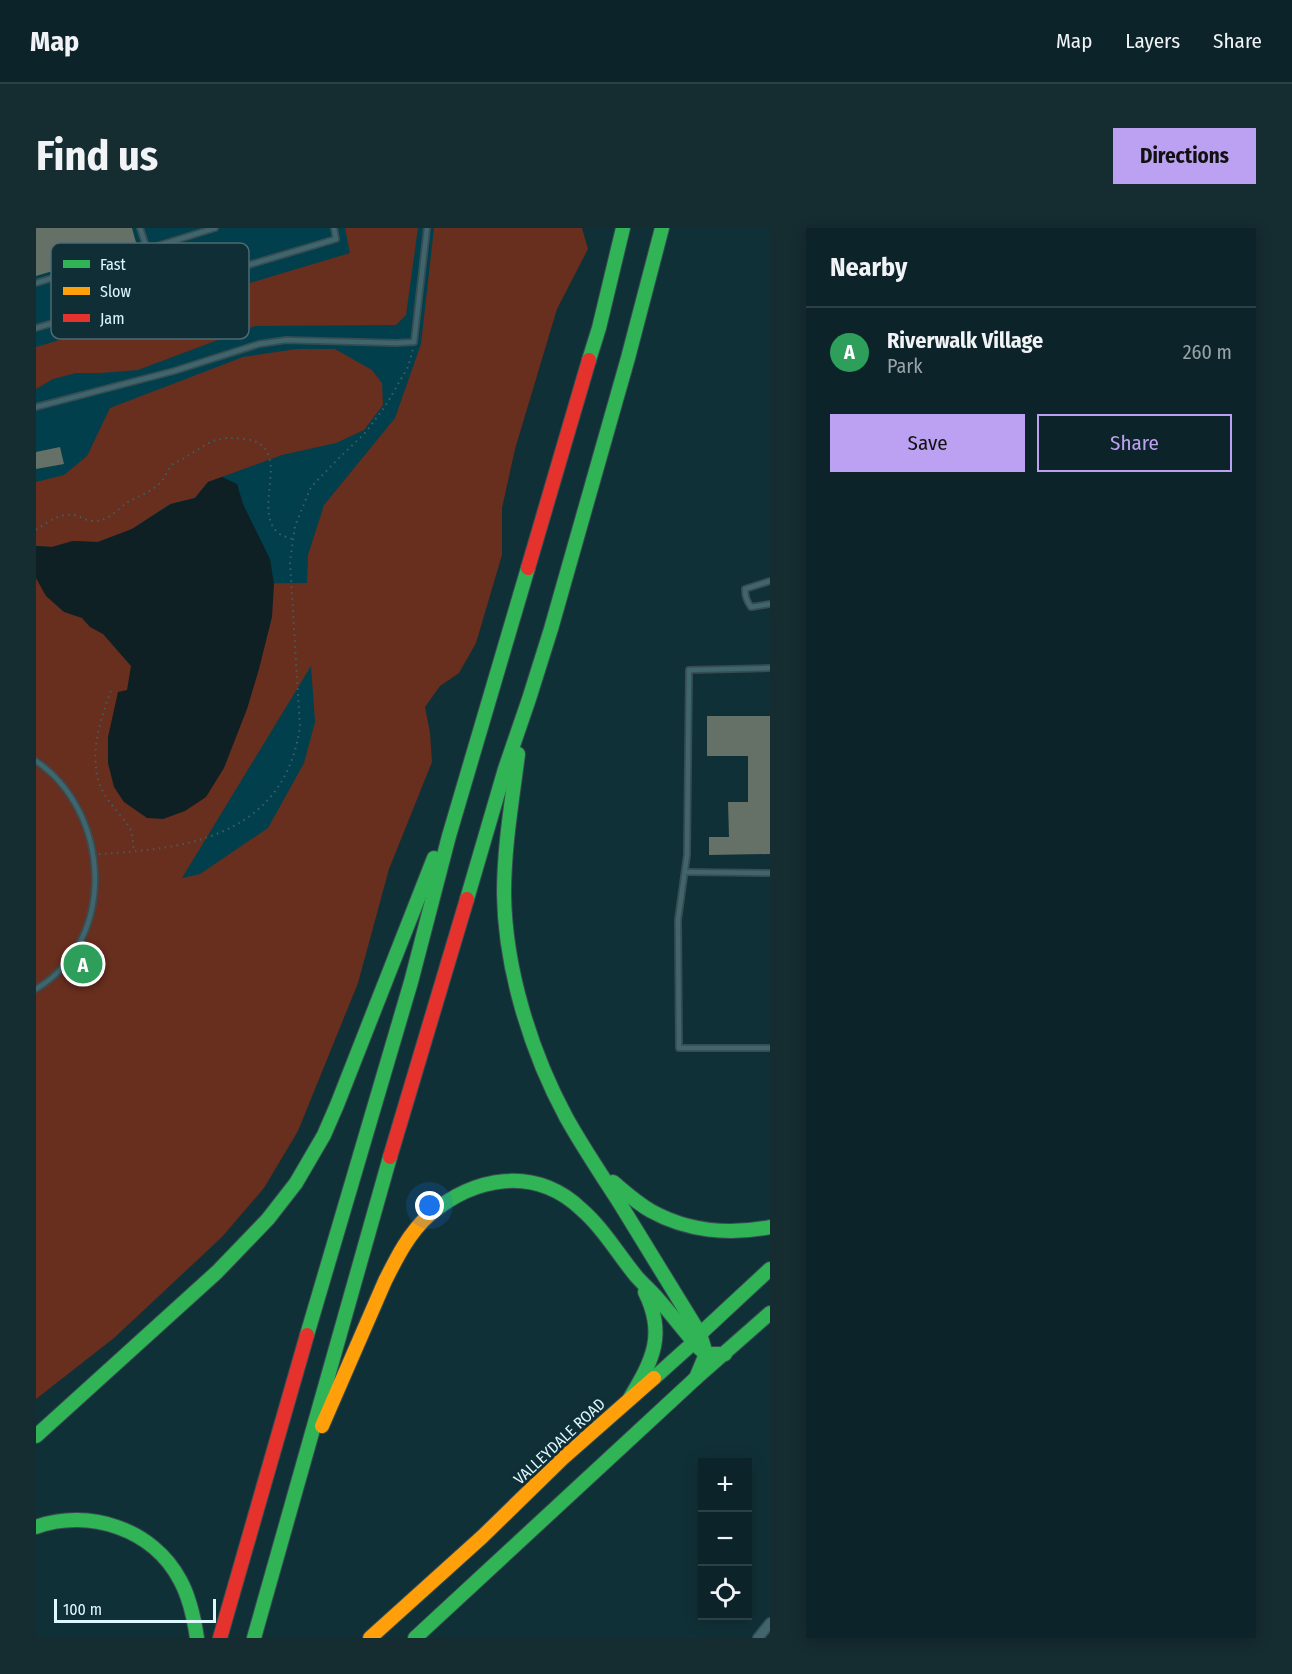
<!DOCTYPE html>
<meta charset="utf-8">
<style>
:root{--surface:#0c2429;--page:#152c31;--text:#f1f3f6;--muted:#9aa4a8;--line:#2c4146;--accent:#bca0f2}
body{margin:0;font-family:"Fira Sans Condensed",sans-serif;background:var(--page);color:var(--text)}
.controls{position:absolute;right:18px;bottom:18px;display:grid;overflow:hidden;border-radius:0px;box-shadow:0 3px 15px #0003}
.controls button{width:54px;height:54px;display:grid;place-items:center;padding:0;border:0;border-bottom:2px solid var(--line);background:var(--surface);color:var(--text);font:30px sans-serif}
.scale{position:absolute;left:18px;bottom:15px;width:162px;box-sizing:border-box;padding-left:6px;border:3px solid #ddf7fe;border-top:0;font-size:16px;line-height:21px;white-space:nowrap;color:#ddf7fe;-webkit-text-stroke:4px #102e36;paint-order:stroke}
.you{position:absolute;left:394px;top:978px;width:21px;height:21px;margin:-15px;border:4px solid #fff;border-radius:50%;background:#1a73e8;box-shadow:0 0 0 9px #1a73e833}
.badge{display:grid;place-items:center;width:39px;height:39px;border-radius:50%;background:var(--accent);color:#fff;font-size:20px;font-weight:700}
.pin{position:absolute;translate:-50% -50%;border:3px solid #fff;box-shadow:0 2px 6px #0006}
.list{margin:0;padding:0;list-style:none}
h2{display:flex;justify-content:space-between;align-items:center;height:78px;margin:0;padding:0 24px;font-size:26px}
h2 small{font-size:20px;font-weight:400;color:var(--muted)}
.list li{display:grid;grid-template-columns:39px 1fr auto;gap:18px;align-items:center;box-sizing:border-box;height:90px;padding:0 24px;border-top:2px solid var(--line)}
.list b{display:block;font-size:22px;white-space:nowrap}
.list p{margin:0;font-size:20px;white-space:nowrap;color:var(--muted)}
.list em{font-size:20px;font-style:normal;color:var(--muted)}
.actions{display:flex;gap:12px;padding:18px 24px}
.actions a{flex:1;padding:14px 0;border:2px solid var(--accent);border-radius:0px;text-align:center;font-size:21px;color:var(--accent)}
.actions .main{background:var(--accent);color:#111}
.icon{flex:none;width:33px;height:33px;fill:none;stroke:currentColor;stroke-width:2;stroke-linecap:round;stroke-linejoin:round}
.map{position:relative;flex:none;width:734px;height:1410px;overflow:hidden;border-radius:0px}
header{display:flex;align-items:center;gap:36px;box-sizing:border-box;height:84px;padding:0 30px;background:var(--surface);border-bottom:2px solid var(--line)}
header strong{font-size:28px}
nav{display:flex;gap:33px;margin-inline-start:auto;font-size:21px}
.intro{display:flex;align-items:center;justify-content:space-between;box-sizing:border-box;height:144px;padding:0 36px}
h1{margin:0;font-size:42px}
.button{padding:15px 27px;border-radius:0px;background:var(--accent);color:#111;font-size:21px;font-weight:700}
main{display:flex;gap:36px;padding:0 36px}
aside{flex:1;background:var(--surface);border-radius:0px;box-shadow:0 3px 15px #0003}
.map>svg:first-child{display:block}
.built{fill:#023f4c}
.green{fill:#682e1e;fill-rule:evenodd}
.water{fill:#0e2024}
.building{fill:#657066}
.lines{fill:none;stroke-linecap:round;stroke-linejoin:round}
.lane-casing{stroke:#374d52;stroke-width:8}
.street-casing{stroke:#374d52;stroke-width:12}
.fast-casing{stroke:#374d52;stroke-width:16}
.slow-casing{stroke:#374d52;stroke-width:16}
.jam-casing{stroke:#374d52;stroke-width:16}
.path{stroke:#3f5e65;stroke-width:2;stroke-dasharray:1.5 4.5;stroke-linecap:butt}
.lane{stroke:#40656d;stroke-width:4.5}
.street{stroke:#40656d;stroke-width:9}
.fast{stroke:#30b455;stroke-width:14}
.slow{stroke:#ff9f0a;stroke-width:14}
.jam{stroke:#e5322d;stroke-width:14}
.labels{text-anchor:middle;stroke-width:6;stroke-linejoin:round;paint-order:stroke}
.street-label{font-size:16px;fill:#ddf7fe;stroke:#102e36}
.key{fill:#102e36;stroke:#4e6a72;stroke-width:1.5}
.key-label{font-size:16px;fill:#ddf7fe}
</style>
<header>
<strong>Map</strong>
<nav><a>Map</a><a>Layers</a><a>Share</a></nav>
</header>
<div class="intro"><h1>Find us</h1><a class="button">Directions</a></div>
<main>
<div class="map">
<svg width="734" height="1410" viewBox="0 0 734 1410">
<rect width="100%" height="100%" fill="#103037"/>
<!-- built -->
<path class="built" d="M 0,0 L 460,0 L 403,323 L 0,993 Z"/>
<!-- green -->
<g class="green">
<path d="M 309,0 L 382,0 L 370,87 L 360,97 L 219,98 L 102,142 L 65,145 L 40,145 L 17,151 L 0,161 L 0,119 L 314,25 Z"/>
<path d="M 398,0 L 546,0 L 552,21 L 521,81 L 479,221 L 466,280 L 466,327 L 440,415 L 423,445 L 404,458 L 389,479 L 394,505 L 396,534 L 353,641 L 322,755 L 262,903 L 228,960 L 186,1009 L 78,1110 L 0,1171 L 0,350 L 5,358 L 271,355 L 272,327 L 288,277 L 359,190 L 385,116 ZM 275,438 L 279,494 L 268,535 L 232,600 L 164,646 L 146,650 Z"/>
<path d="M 261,121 L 299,121 L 336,142 L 346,155 L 347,177 L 328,202 L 300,215 L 246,227 L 172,254 L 159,270 L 134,276 L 96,301 L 62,314 L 37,313 L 16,319 L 0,318 L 0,254 L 28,247 L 51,228 L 74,180 L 207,129 Z"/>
</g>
<!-- water -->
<path class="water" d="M 186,249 L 201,256 L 207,276 L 234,331 L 238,356 L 236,389 L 223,441 L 211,481 L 188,540 L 170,569 L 149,583 L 127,591 L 111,590 L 88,574 L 78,559 L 72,535 L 72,509 L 82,464 L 91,462 L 95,438 L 67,406 L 54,399 L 46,390 L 28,384 L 10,368 L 0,350 L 0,318 L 16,319 L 37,313 L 62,314 L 96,301 L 135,276 L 159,270 L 172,254 Z"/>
<!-- building -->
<g class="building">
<path d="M 0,0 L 96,0 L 101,18 L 0,48 Z"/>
<path d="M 24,219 L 28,236 L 0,241 L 0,224 Z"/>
<path d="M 671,488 L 734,488 L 734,626 L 673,627 L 673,609 L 693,609 L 692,574 L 712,574 L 712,528 L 671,528 Z"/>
</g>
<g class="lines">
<defs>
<g id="lane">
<path d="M 0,55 L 111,21 L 104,0"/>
<path d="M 123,63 L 111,21 L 179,0"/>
<path d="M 0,100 L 300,11 L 298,0"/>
<path d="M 0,179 L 138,143 L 223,116 L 250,112 L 360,115 L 378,114 L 391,0"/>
<path d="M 734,353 L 709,361 C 709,369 711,373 715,379 L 734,376"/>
<path d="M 734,440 L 653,442 L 651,627 L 642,692 L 643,820 L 734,820"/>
<path d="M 0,533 C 75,584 82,712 0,761"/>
<path d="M 649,644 L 734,645"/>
</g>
<path id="street" d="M 722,1410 L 734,1395"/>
<g id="fast">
<path d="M 553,132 L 563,100 L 587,0"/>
<path d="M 482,526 C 476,573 468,619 468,666 C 469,741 495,824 530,889 C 546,918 565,946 583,974 C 610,1018 637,1062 664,1106 L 670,1126 L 660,1150"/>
<path d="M 431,671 L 469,541 L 493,471 L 515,401 L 592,130 L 626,0"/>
<path d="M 577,954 C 589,964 601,975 615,983 C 651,1003 693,1007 734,999"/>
<path d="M 393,987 C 438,949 498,937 545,981 C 567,1000 582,1026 600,1048 C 607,1056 615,1063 622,1071 C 636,1087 649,1104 663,1120 L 670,1126 L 689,1126"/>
<path d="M 271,1107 L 375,754 L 413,608 L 492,340"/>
<path d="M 618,1150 L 657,1115 L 664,1106 L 734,1041"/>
<path d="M 594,1170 C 617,1132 630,1106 609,1064"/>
<path d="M 0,1208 L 181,1044 L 232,991 L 260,955 L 288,907 L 301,877 L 398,630"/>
<path d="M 0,1299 C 53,1280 117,1301 144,1352 C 154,1370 158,1390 161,1410"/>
<path d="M 218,1410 L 354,929"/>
<path d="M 379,1410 L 660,1150 L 734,1085"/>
</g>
<g id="slow">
<path d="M 286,1198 L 349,1053 C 361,1029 373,1005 393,987"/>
<path d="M 334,1410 L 446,1309 L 527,1230 L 618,1150"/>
</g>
<g id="jam">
<path d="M 492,340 L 553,132"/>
<path d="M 354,929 L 431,671"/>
<path d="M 184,1410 L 271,1107"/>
</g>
</defs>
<!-- lane casing -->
<use href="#lane" class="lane-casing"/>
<!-- street casing -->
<use href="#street" class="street-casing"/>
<!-- fast casing -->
<use href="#fast" class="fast-casing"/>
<!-- slow casing -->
<use href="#slow" class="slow-casing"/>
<!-- jam casing -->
<use href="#jam" class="jam-casing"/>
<!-- path -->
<g class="path">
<path d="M 0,302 C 12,294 23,285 38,287 C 46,289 52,294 60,293 C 73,292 82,281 92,274 C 103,268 115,264 124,255 C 129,250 131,242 137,236 C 151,230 163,219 177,213 C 188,209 198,210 210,211 C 258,219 217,277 240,303 C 245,308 251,309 256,311"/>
<path d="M 75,463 C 63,494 50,536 69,567 C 75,578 93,595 96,605 C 97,611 97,618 98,624"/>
<path d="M 63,626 C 154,621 248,607 264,499 L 254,334 L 259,298 L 275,259 L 301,232 L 330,204 L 350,177 L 372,139 L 377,121"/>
</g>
<!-- lane -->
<use href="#lane" class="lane"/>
<!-- street -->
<use href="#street" class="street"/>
<!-- fast -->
<use href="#fast" class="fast"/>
<!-- slow -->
<use href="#slow" class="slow"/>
<!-- jam -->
<use href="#jam" class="jam"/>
</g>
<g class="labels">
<!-- street labels -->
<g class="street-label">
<text transform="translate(523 1213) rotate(-43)" y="6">VALLEYDALE ROAD</text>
</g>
</g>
<!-- legend -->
<rect x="15" y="15" width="198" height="96" rx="9" class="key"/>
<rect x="27" y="32" width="27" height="8" fill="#30b455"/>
<rect x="27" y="59" width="27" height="8" fill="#ff9f0a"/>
<rect x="27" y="86" width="27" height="8" fill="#e5322d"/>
<g class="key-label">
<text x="64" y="42">Fast</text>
<text x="64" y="69">Slow</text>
<text x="64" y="96">Jam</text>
</g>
</svg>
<div class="controls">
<button>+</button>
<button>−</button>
<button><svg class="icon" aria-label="locate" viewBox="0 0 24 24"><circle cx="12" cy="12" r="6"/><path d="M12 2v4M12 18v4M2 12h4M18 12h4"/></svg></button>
</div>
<div class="scale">100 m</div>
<div class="you"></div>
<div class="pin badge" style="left:47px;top:736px;background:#2e9e5b">A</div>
</div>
<aside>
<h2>Nearby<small></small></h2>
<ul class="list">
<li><span class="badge" style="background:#2e9e5b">A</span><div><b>Riverwalk Village</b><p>Park</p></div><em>260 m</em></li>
</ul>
<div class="actions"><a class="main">Save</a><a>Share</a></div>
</aside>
</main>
